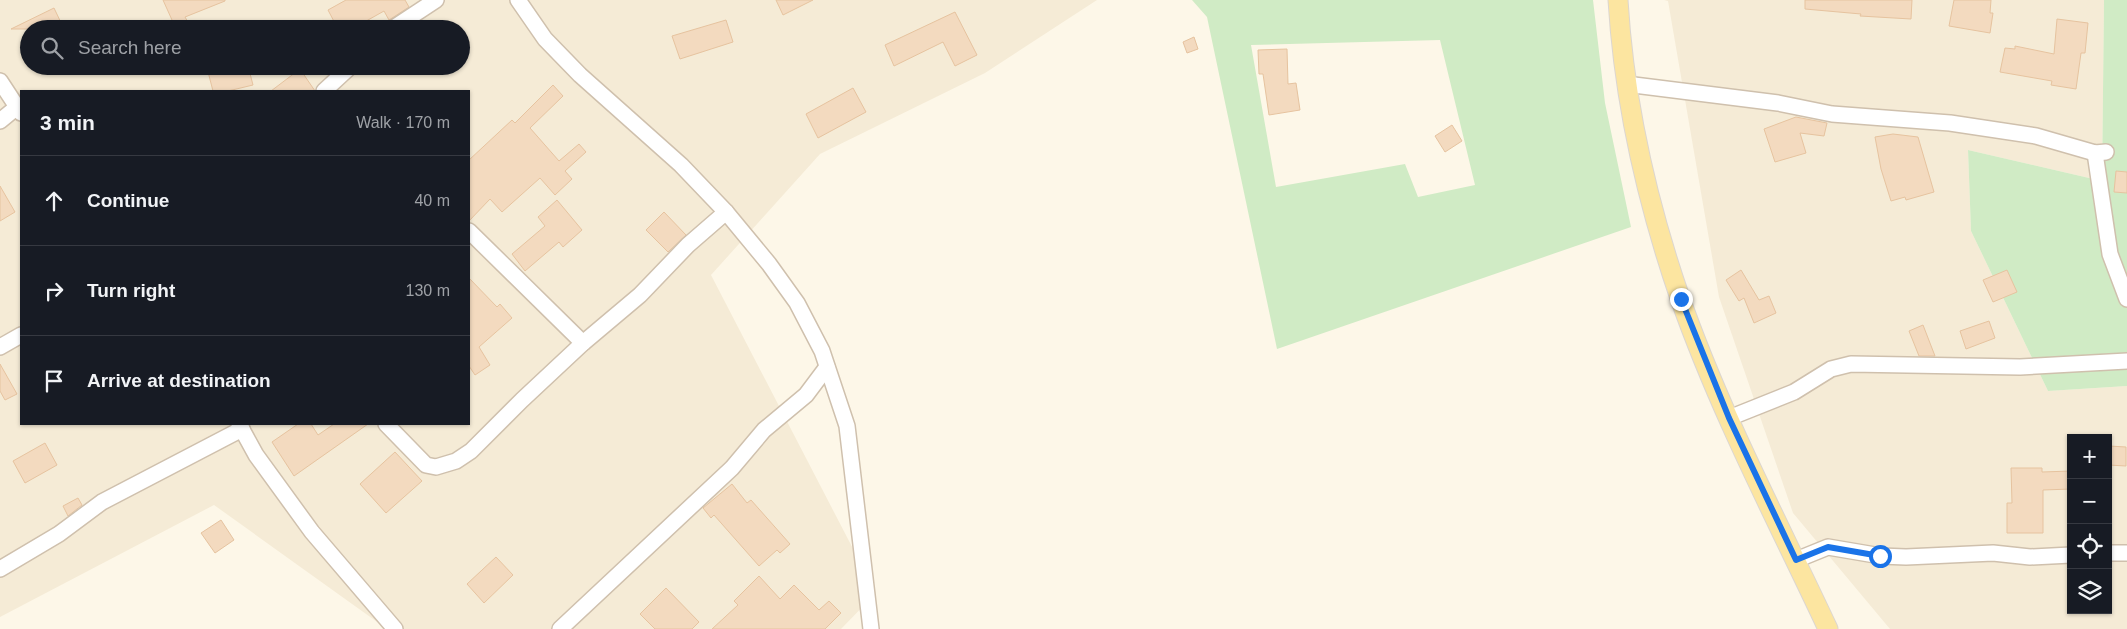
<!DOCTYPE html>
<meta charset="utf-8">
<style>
:root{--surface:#171b24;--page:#20242c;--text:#f1f3f6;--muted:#9ea1a6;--line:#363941}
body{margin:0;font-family:Arial,sans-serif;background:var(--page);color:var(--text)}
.controls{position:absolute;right:15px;bottom:15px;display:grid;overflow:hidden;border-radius:0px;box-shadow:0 1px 4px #0004}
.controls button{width:45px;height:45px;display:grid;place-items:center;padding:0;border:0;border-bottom:1px solid var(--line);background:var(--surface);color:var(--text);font:25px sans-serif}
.stop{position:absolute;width:15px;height:15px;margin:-11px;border:4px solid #1a73e8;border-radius:50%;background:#fff}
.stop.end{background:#1a73e8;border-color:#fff;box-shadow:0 1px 5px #0008}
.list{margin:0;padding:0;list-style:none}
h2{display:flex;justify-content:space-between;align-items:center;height:65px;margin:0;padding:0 20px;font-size:21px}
h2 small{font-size:16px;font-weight:400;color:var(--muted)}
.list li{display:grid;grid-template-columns:32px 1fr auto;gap:15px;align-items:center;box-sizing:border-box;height:90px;padding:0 20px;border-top:1px solid var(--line)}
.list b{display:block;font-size:19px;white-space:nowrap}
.list em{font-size:16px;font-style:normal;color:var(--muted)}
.icon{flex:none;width:28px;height:28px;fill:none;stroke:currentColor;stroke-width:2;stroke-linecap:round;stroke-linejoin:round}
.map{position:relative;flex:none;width:2127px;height:629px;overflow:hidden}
.search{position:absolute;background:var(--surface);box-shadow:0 1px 4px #0004;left:20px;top:20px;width:450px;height:55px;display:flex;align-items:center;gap:12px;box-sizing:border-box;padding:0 18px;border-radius:28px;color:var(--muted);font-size:19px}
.panel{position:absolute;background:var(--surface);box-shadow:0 1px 4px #0004;left:20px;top:90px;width:450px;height:335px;border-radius:0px}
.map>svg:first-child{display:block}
.residential{fill:#f5ebd6;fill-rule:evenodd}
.green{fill:#d0ebc5;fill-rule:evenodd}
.building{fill:#f3dabf;stroke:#e6c39f}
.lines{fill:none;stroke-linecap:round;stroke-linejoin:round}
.minor-casing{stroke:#cfc0ad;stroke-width:18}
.major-casing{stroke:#dcd6d0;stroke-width:21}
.minor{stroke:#fff;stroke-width:15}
.major{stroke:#fce5a0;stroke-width:19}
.route{stroke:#1a73e8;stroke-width:6}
</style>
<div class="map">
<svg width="2127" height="629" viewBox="0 0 2127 629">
<rect width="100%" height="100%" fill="#fdf7e8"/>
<!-- residential -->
<g class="residential">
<path d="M 0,0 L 1097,0 L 985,73 L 820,154 L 711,275 L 876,593 L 841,629 L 387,629 L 214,505 L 0,617 ZM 29,29 L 461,29 L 461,66 L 29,66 ZM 21,91 L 469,91 L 469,424 L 21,424 Z"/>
<path d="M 1664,0 L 2104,0 L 2102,181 L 1968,150 L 1971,231 L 2048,391 L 2127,386 L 2127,629 L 1890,629 L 1793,513 L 1719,297 L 1668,1 ZM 2071,438 L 2108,438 L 2108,610 L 2071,610 Z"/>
</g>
<!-- green -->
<g class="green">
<path d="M 1192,0 L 1593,0 L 1605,103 L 1631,227 L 1277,349 L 1207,17 ZM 1440,40 L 1475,185 L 1418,197 L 1405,164 L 1276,187 L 1251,45 Z"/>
<path d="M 2104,0 L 2127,0 L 2127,386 L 2048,391 L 1971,231 L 1968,150 L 2102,181 Z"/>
</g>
<!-- building -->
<g class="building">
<path d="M 163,0 L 225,0 L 225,1 L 185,17 L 192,29 L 157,29 L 172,20 Z"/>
<path d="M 346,0 L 405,0 L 409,7 L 389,20 L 384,11 L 352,29 L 338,29 L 328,10 Z"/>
<path d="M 776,0 L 813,0 L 783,15 Z"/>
<path d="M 1805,0 L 1912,0 L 1911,19 L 1860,16 L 1861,14 L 1805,9 Z"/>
<path d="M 1954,0 L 1991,0 L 1990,13 L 1993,13 L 1990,33 L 1949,26 Z"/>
<path d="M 54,8 L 64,29 L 11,29 Z"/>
<path d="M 955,12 L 977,55 L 955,66 L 943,42 L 894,66 L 885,45 Z"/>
<path d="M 2057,19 L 2088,23 L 2085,53 L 2081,53 L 2076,89 L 2051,85 L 2052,81 L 2000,72 L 2005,48 L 2015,49 L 2015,46 L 2054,54 Z"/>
<path d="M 726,20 L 733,42 L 680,59 L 672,36 Z"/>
<path d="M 1194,37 L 1198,49 L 1187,53 L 1183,42 Z"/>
<path d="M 1287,49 L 1288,84 L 1296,83 L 1300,110 L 1269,115 L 1263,74 L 1259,74 L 1258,50 Z"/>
<path d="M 215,66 L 248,66 L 253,85 L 228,91 L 213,91 L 207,68 Z"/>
<path d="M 300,69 L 315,91 L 271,91 Z"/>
<path d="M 553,85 L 563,96 L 530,128 L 559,161 L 579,144 L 586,152 L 565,171 L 572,179 L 555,195 L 540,178 L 502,212 L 490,199 L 469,221 L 469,160 L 512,120 L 515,123 Z"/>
<path d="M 853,88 L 866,112 L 818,138 L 806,114 Z"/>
<path d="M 1796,117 L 1827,123 L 1824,136 L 1800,133 L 1806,153 L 1775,162 L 1764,129 Z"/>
<path d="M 1452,125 L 1462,141 L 1445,152 L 1435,136 Z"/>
<path d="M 1893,134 L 1918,137 L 1934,192 L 1906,200 L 1905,197 L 1891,201 L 1881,169 L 1875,137 Z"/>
<path d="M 2116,171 L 2127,172 L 2127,193 L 2114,192 Z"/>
<path d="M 0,186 L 15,212 L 0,221 Z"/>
<path d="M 557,200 L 582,230 L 563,247 L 559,242 L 525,271 L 512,254 L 545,226 L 538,217 Z"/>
<path d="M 664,212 L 686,235 L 668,252 L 646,230 Z"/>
<path d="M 1741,270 L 1759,300 L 1769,296 L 1776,313 L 1754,323 L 1744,298 L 1739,301 L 1726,280 Z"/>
<path d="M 2007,270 L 2017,292 L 1993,302 L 1983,280 Z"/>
<path d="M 469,278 L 497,307 L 500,304 L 512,318 L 479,347 L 490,365 L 475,375 L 469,366 Z"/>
<path d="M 1989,321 L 1995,338 L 1966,349 L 1960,331 Z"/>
<path d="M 1923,325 L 1935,356 L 1919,356 L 1909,331 Z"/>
<path d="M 0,364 L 17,394 L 5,400 L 0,391 Z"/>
<path d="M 298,424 L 311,424 L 318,435 L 334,424 L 368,424 L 294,476 L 272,442 Z"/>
<path d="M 45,443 L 57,465 L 25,483 L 13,461 Z"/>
<path d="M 2109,446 L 2126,447 L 2126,466 L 2108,465 Z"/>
<path d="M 395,452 L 422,481 L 386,513 L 360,484 Z"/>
<path d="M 2011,468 L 2042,468 L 2042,472 L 2071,471 L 2071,489 L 2043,490 L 2043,533 L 2007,533 L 2007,503 L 2012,503 Z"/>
<path d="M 732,484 L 747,503 L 751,500 L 790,544 L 780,553 L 777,550 L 759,566 L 714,515 L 711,518 L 703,508 Z"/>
<path d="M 78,498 L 82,505 L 68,516 L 63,506 Z"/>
<path d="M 221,520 L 234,540 L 215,553 L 201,533 Z"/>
<path d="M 496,557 L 513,575 L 484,603 L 467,584 Z"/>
<path d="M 759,576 L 780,599 L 794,585 L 819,610 L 829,601 L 841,613 L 825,629 L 712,629 L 738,605 L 734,601 Z"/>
<path d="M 666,588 L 699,622 L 692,629 L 655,629 L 640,614 Z"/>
</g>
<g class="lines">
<defs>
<g id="minor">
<path d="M 518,0 L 545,39 L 580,75 L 681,165 L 726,212 L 769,264 L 797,303 L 822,351 L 847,426 L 871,629"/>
<path d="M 392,29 L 436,0"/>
<path d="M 0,81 L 21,113"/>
<path d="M 1626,84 L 1778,103 L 1832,114 L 1950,123 L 2036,136 L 2095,153 L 2106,152"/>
<path d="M 324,91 L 351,66"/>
<path d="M 0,121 L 17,107"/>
<path d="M 2095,153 L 2110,254 L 2127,299"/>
<path d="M 469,231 L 583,343"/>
<path d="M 0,347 L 21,335"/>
<path d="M 1729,418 L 1794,392 L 1831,369 L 1851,364 L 2020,367 L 2127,361"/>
<path d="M 239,424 L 256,455 L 312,532 L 395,629"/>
<path d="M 386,424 L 426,465 L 436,467 L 456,461 L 471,451 L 522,400 L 583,343 L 640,295 L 688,245 L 726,212"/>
<path d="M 2108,553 L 2127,553"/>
<path d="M 1796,560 L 1828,547 L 1881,556 L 1906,557 L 1993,553 L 2030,557 L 2071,555"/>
<path d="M 0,569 L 59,534 L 102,502 L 242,429"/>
<path d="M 560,629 L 732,468 L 764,430 L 806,395 L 827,367"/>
</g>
<path id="major" d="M 1618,0 C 1624,101 1647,202 1680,298 C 1720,412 1777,520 1828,629"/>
</defs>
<!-- minor casing -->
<use href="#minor" class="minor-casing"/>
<!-- major casing -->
<use href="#major" class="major-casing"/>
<!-- minor -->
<use href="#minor" class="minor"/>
<!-- major -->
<use href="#major" class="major"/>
</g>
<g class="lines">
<!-- route -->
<path class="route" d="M 1681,299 L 1729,418 L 1796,560 L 1828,547 L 1880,556"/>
</g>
</svg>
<div class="controls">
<button>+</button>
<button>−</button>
<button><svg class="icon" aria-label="locate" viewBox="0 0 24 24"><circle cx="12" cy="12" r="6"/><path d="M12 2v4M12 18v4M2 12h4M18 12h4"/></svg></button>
<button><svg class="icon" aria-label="layers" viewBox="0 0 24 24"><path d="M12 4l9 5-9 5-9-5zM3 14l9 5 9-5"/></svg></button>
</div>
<div class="stop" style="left:1880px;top:556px"></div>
<div class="stop end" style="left:1681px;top:299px"></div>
<div class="search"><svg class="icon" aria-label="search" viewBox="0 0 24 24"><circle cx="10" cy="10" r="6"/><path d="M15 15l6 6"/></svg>Search here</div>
<section class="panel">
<h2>3 min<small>Walk · 170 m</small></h2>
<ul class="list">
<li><svg class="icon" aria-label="ahead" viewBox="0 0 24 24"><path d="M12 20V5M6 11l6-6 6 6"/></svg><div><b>Continue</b></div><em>40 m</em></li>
<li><svg class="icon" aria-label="right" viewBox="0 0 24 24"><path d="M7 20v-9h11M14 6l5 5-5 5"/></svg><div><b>Turn right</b></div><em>130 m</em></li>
<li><svg class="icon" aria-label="arrive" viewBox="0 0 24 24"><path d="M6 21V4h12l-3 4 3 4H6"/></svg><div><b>Arrive at destination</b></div></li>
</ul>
</section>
</div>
